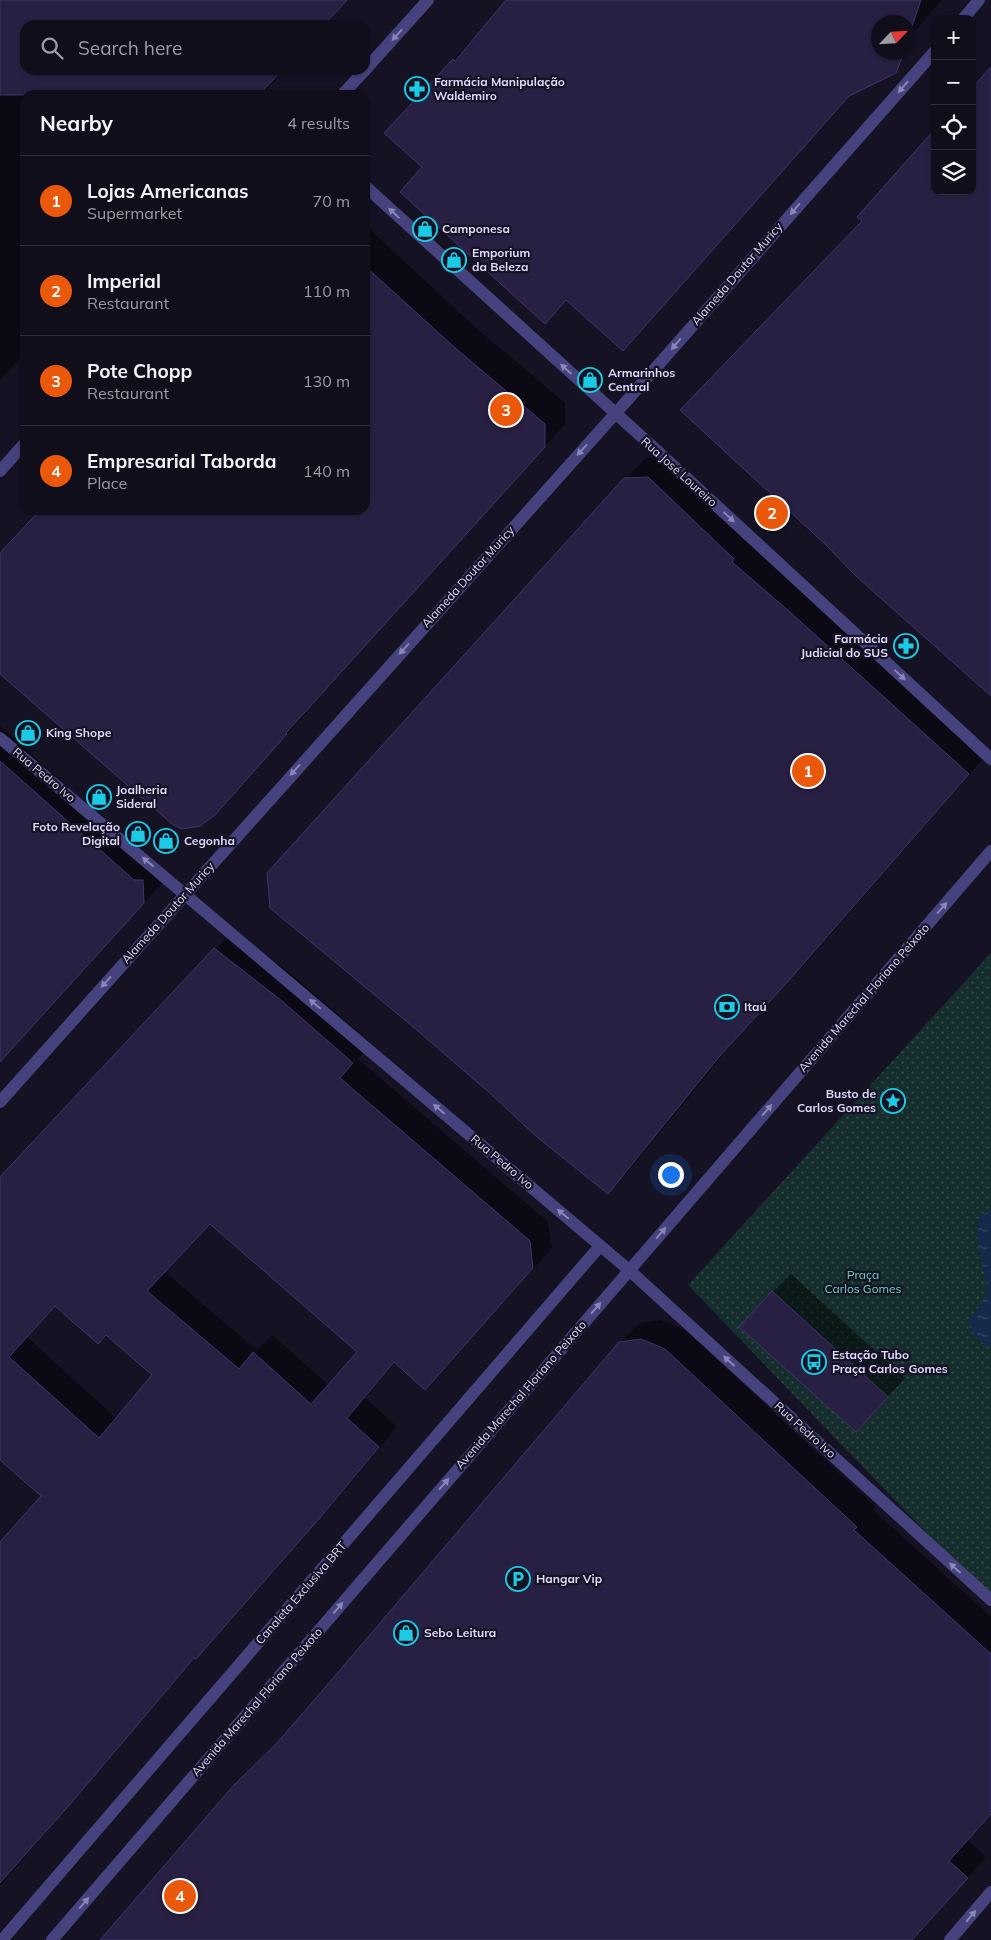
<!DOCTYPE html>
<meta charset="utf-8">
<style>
:root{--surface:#100e1b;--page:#1e1c28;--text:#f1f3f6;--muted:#9c9ca3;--line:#302e3a;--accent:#ea580c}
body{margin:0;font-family:Mulish,sans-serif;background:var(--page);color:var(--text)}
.controls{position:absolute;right:15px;top:15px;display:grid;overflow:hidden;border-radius:10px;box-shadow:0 1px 4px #0004}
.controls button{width:45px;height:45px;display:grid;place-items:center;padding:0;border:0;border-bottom:1px solid var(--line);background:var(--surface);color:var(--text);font:25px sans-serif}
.compass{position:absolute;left:871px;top:15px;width:45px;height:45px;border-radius:50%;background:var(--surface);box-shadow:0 1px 4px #0004;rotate:65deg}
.you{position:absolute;left:670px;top:1174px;width:18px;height:18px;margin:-12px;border:4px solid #fff;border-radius:50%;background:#1a73e8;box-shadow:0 0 0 8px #1a73e833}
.badge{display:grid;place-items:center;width:32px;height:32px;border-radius:50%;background:var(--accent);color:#fff;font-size:16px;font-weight:700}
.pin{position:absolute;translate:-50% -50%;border:2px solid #fff;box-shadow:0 1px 5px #0006}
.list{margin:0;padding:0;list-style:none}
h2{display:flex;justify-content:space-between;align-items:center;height:65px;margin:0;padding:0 20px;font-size:21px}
h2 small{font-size:16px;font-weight:400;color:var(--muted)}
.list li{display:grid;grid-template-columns:32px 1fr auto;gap:15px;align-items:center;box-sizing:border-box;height:90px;padding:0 20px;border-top:1px solid var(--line)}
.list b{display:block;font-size:19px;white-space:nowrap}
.list p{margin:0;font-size:16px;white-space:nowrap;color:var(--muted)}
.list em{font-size:16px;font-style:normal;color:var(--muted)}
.icon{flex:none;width:28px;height:28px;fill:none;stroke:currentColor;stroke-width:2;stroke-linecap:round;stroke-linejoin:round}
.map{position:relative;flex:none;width:991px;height:1940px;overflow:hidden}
.search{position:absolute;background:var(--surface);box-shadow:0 1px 4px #0004;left:20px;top:20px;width:350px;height:55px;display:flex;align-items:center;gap:12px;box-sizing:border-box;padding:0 18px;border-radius:15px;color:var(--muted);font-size:19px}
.panel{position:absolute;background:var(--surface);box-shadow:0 1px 4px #0004;left:20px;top:90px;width:350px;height:425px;border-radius:15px}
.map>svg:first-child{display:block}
.park{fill:url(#park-dots)}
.water{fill:url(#water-ripples)}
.shadow{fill:#0007;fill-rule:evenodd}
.building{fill:#282043;stroke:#41346c;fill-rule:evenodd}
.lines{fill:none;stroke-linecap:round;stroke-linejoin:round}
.minor{stroke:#46427e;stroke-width:12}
.oneway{fill:#8a86b6}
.labels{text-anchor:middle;stroke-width:4.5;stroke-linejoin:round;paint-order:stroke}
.poi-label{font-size:12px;font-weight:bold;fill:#ded9fb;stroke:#151224;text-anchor:start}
.street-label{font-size:12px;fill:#ded9fb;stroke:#151224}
.park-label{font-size:12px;fill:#6dd3bd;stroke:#151224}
</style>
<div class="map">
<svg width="991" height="1940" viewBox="0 0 991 1940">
<defs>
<pattern id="park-dots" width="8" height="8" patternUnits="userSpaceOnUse" patternTransform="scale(1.25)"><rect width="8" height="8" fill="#152e2d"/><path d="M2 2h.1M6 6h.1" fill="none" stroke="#374c4c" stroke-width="1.8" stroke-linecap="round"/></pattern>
<pattern id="water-ripples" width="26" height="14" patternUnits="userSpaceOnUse" patternTransform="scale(1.25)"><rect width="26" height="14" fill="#16294a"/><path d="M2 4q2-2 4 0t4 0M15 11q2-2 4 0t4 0" fill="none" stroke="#374765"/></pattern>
</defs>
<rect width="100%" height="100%" fill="#151224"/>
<!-- park -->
<path class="park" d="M 991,953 L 991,1600 L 688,1285 Z"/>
<!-- water -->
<path class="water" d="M 991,1209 L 991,1347 C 979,1343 972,1334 968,1322 C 973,1312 982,1307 985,1296 C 990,1276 973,1243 978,1223 C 979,1217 986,1212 991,1209 Z"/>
<!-- shadow -->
<g class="shadow">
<path d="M 0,0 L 347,0 L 324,25 L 25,25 L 25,70 L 283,70 L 262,95 L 25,95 L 25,353 L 0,380 Z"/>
<path d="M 509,0 L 942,0 L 908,39 L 908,22 L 878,22 L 878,52 L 852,93 L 643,329 L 623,349 L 567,299 L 545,322 L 423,167 L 453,60 Z"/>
<path d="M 365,225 L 474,326 L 565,403 L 565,424 L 306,711 L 307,712 L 236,792 L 214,814 L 0,673 L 0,556 L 43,510 L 365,510 Z"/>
<path d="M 669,457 L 988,753 L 812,956 L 739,1035 L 628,1172 L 607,1193 L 625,479 L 646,458 Z"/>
<path d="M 0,726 L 161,870 L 162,883 L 0,1061 Z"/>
<path d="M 234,930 L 301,982 L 371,1043 L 358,1059 L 548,1222 L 552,1248 L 444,1369 L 425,1388 L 395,1362 L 365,1398 L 397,1427 L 338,1498 L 236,1615 L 198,1654 L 0,1886 L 0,1544 L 42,1496 L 0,1458 L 0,1179 ZM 211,1223 L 358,1352 L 329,1385 L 272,1335 L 257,1350 L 165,1272 ZM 56,1305 L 107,1334 L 154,1375 L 117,1419 L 27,1337 Z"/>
<path d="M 791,1274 L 905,1378 L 874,1412 L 772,1292 Z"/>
<path d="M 661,1320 L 685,1330 L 876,1507 L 873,1510 L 991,1617 L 991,1815 L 968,1840 L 986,1857 L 913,1940 L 102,1940 L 281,1741 L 620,1343 L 640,1323 Z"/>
</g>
<!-- building -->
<g class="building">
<path d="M 0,0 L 347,0 L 324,25 L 25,25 L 25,70 L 282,70 L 259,95 L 0,95 Z"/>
<path d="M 506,0 L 921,0 L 908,38 L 908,22 L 878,22 L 878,52 L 904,52 L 896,73 L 849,96 L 623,351 L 566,300 L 545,324 L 400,192 L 422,167 L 384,133 L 453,59 L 455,61 Z"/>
<path d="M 991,67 L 991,696 L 857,577 L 825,544 L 680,410 L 862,221 L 857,217 L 935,129 L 935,191 L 972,191 L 972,88 Z"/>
<path d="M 365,266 L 453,346 L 545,424 L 545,447 L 286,733 L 287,734 L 215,815 L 200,826 L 182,829 L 172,824 L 0,674 L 0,553 L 40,510 L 365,510 Z"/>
<path d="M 648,477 L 734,559 L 732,562 L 790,612 L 969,774 L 791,978 L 719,1057 L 608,1194 L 537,1137 L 492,1095 L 411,1025 L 270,908 L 267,873 L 624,478 Z"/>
<path d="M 0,761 L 134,880 L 143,880 L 144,903 L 0,1062 Z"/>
<path d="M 214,948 L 282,1001 L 353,1063 L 340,1078 L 530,1241 L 533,1268 L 425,1390 L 394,1362 L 347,1418 L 379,1447 L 319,1519 L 217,1635 L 196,1659 L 194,1658 L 72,1802 L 0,1883 L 0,1542 L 41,1496 L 0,1460 L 0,1177 ZM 210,1224 L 357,1352 L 311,1404 L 253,1352 L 239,1369 L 147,1291 ZM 55,1306 L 98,1344 L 106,1335 L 152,1375 L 99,1438 L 9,1357 Z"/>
<path d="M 772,1291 L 888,1397 L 856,1432 L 739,1327 Z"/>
<path d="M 641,1339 L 665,1349 L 857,1527 L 854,1530 L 991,1654 L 991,1814 L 949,1861 L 968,1878 L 912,1940 L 100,1940 L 234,1785 L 276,1744 L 329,1683 L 619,1342 Z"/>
</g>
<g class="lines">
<!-- minor -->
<g class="minor">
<path d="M 963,19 L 979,0"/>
<path d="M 365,70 L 428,0"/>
<path d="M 342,95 L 365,70"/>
<path d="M 365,186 L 654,448 L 991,759"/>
<path d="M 0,471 L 25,443"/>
<path d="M 0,738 L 629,1270 L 991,1600"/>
<path d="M 0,1102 L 615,414 L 935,51"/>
<path d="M 2,1940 L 600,1246"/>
<path d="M 52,1940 L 991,851"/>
<path d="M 950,1940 L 991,1892"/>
</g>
</g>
<!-- one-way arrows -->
<defs><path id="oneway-solid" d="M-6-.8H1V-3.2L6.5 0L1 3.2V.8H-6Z" transform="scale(1.25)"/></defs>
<g class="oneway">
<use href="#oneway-solid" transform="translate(397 35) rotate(132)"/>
<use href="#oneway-solid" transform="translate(903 87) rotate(131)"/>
<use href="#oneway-solid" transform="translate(795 209) rotate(131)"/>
<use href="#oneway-solid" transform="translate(394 213) rotate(-137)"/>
<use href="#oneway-solid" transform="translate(676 344) rotate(131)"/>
<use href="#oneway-solid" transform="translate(566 369) rotate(-138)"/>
<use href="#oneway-solid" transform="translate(582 450) rotate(132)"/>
<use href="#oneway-solid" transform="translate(729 517) rotate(43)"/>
<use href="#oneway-solid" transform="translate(404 649) rotate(132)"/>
<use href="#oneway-solid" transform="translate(900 675) rotate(43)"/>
<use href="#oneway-solid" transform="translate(295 770) rotate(132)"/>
<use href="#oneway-solid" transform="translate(148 862) rotate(-140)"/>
<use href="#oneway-solid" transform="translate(942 908) rotate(-49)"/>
<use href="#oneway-solid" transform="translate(106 982) rotate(132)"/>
<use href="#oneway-solid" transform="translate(315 1004) rotate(-140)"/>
<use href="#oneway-solid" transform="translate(439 1109) rotate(-140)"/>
<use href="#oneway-solid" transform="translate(767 1110) rotate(-49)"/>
<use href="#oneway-solid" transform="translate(563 1214) rotate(-140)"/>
<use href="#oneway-solid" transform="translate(661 1233) rotate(-49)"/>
<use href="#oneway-solid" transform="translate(596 1308) rotate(-49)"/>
<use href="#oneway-solid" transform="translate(729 1361) rotate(-138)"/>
<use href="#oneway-solid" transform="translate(444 1484) rotate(-49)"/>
<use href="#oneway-solid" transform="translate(955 1568) rotate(-138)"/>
<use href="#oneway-solid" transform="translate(338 1608) rotate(-49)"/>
<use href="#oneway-solid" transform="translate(84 1903) rotate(-49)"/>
<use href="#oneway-solid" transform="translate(971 1916) rotate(-50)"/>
</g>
<!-- icons -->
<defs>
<symbol id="pharmacy-ring" viewBox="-11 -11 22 22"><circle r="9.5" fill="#151224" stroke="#1bcbe5" stroke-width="1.5"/><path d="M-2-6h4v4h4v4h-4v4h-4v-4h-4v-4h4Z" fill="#1bcbe5"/></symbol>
<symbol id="shop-ring" viewBox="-11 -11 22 22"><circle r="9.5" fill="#151224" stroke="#1bcbe5" stroke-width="1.5"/><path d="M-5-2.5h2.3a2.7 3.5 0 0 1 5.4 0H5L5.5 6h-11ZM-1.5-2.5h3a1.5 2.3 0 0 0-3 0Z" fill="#1bcbe5"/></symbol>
<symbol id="bank-ring" viewBox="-11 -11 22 22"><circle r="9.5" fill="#151224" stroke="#1bcbe5" stroke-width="1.5"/><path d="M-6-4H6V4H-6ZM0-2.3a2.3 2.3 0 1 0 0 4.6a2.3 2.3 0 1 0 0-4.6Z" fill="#1bcbe5"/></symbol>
<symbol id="sight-ring" viewBox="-11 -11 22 22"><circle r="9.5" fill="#151224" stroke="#1bcbe5" stroke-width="1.5"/><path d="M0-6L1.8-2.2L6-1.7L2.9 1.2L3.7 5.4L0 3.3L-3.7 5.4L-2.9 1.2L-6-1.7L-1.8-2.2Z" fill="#1bcbe5"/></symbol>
<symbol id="bus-ring" viewBox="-11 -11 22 22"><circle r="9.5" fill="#151224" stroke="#1bcbe5" stroke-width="1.5"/><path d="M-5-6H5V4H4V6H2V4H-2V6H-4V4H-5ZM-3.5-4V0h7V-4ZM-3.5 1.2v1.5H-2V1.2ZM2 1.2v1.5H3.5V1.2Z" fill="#1bcbe5"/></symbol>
<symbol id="parking-ring" viewBox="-11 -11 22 22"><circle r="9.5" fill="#151224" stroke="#1bcbe5" stroke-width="1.5"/><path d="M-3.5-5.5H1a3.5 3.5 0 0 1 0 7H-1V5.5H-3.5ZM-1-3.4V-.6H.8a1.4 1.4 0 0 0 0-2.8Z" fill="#1bcbe5"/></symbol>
</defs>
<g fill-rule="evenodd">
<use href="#pharmacy-ring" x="403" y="75" width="28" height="28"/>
<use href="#shop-ring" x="411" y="215" width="28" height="28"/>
<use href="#shop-ring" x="440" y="246" width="28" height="28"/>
<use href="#shop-ring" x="576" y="366" width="28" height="28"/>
<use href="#pharmacy-ring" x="892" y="632" width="28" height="28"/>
<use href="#shop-ring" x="14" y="719" width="28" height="28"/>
<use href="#shop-ring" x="85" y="783" width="28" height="28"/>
<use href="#shop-ring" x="124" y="820" width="28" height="28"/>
<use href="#shop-ring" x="152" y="827" width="28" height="28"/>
<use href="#bank-ring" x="713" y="993" width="28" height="28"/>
<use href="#sight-ring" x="879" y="1087" width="28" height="28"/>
<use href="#bus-ring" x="800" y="1348" width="28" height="28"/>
<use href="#parking-ring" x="504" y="1565" width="28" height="28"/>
<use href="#shop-ring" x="392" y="1619" width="28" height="28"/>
</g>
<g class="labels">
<!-- poi labels -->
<g class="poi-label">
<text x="434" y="86">Farmácia Manipulação<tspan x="434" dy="14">Waldemiro</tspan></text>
<text x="442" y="233">Camponesa</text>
<text x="472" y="257">Emporium<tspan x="472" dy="14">da Beleza</tspan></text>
<text x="608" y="377">Armarinhos<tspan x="608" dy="14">Central</tspan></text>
<text x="888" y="643" text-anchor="end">Farmácia<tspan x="888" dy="14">Judicial do SUS</tspan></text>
<text x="46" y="737">King Shope</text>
<text x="116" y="794">Joalheria<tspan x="116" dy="14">Sideral</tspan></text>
<text x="120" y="831" text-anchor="end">Foto Revelação<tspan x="120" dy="14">Digital</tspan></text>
<text x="184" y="845">Cegonha</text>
<text x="744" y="1011">Itaú</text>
<text x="876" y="1098" text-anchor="end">Busto de<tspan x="876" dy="14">Carlos Gomes</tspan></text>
<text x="832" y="1359">Estação Tubo<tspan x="832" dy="14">Praça Carlos Gomes</tspan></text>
<text x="536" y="1583">Hangar Vip</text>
<text x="424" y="1637">Sebo Leitura</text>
</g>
<!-- street labels -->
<g class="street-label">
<text transform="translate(737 274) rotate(-49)" y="4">Alameda Doutor Muricy</text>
<text transform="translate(679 472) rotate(42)" y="4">Rua José Loureiro</text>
<text transform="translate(468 577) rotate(-48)" y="4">Alameda Doutor Muricy</text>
<text transform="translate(44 775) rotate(40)" y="4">Rua Pedro Ivo</text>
<text transform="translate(168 913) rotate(-48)" y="4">Alameda Doutor Muricy</text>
<text transform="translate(864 998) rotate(-49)" y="4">Avenida Marechal Floriano Peixoto</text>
<text transform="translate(502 1162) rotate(40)" y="4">Rua Pedro Ivo</text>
<text transform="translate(521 1395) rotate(-49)" y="4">Avenida Marechal Floriano Peixoto</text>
<text transform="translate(805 1430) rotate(42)" y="4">Rua Pedro Ivo</text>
<text transform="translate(301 1593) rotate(-49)" y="4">Canaleta Exclusiva BRT</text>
<text transform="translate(257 1702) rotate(-49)" y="4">Avenida Marechal Floriano Peixoto</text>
</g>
<!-- park labels -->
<g class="park-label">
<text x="863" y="1279">Praça<tspan x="863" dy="14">Carlos Gomes</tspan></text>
</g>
</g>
</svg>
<div class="controls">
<button>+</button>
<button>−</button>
<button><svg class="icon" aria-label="locate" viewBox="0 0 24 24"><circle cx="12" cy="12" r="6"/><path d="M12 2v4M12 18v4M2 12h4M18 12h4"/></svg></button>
<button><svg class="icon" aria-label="layers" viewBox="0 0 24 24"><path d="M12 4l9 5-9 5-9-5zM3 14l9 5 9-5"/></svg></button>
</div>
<svg class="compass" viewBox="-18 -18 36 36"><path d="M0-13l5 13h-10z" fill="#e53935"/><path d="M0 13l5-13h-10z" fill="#9c9ca3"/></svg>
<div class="you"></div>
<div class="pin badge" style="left:808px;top:771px">1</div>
<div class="pin badge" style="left:772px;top:513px">2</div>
<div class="pin badge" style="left:506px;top:410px">3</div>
<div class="pin badge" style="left:180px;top:1896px">4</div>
<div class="search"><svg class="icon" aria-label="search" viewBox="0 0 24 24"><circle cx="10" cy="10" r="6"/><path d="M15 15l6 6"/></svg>Search here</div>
<section class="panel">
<h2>Nearby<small>4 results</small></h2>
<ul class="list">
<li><span class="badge">1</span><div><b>Lojas Americanas</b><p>Supermarket</p></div><em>70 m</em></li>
<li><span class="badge">2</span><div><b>Imperial</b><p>Restaurant</p></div><em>110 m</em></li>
<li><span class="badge">3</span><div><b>Pote Chopp</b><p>Restaurant</p></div><em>130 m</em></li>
<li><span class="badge">4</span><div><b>Empresarial Taborda</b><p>Place</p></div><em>140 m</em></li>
</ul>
</section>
</div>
